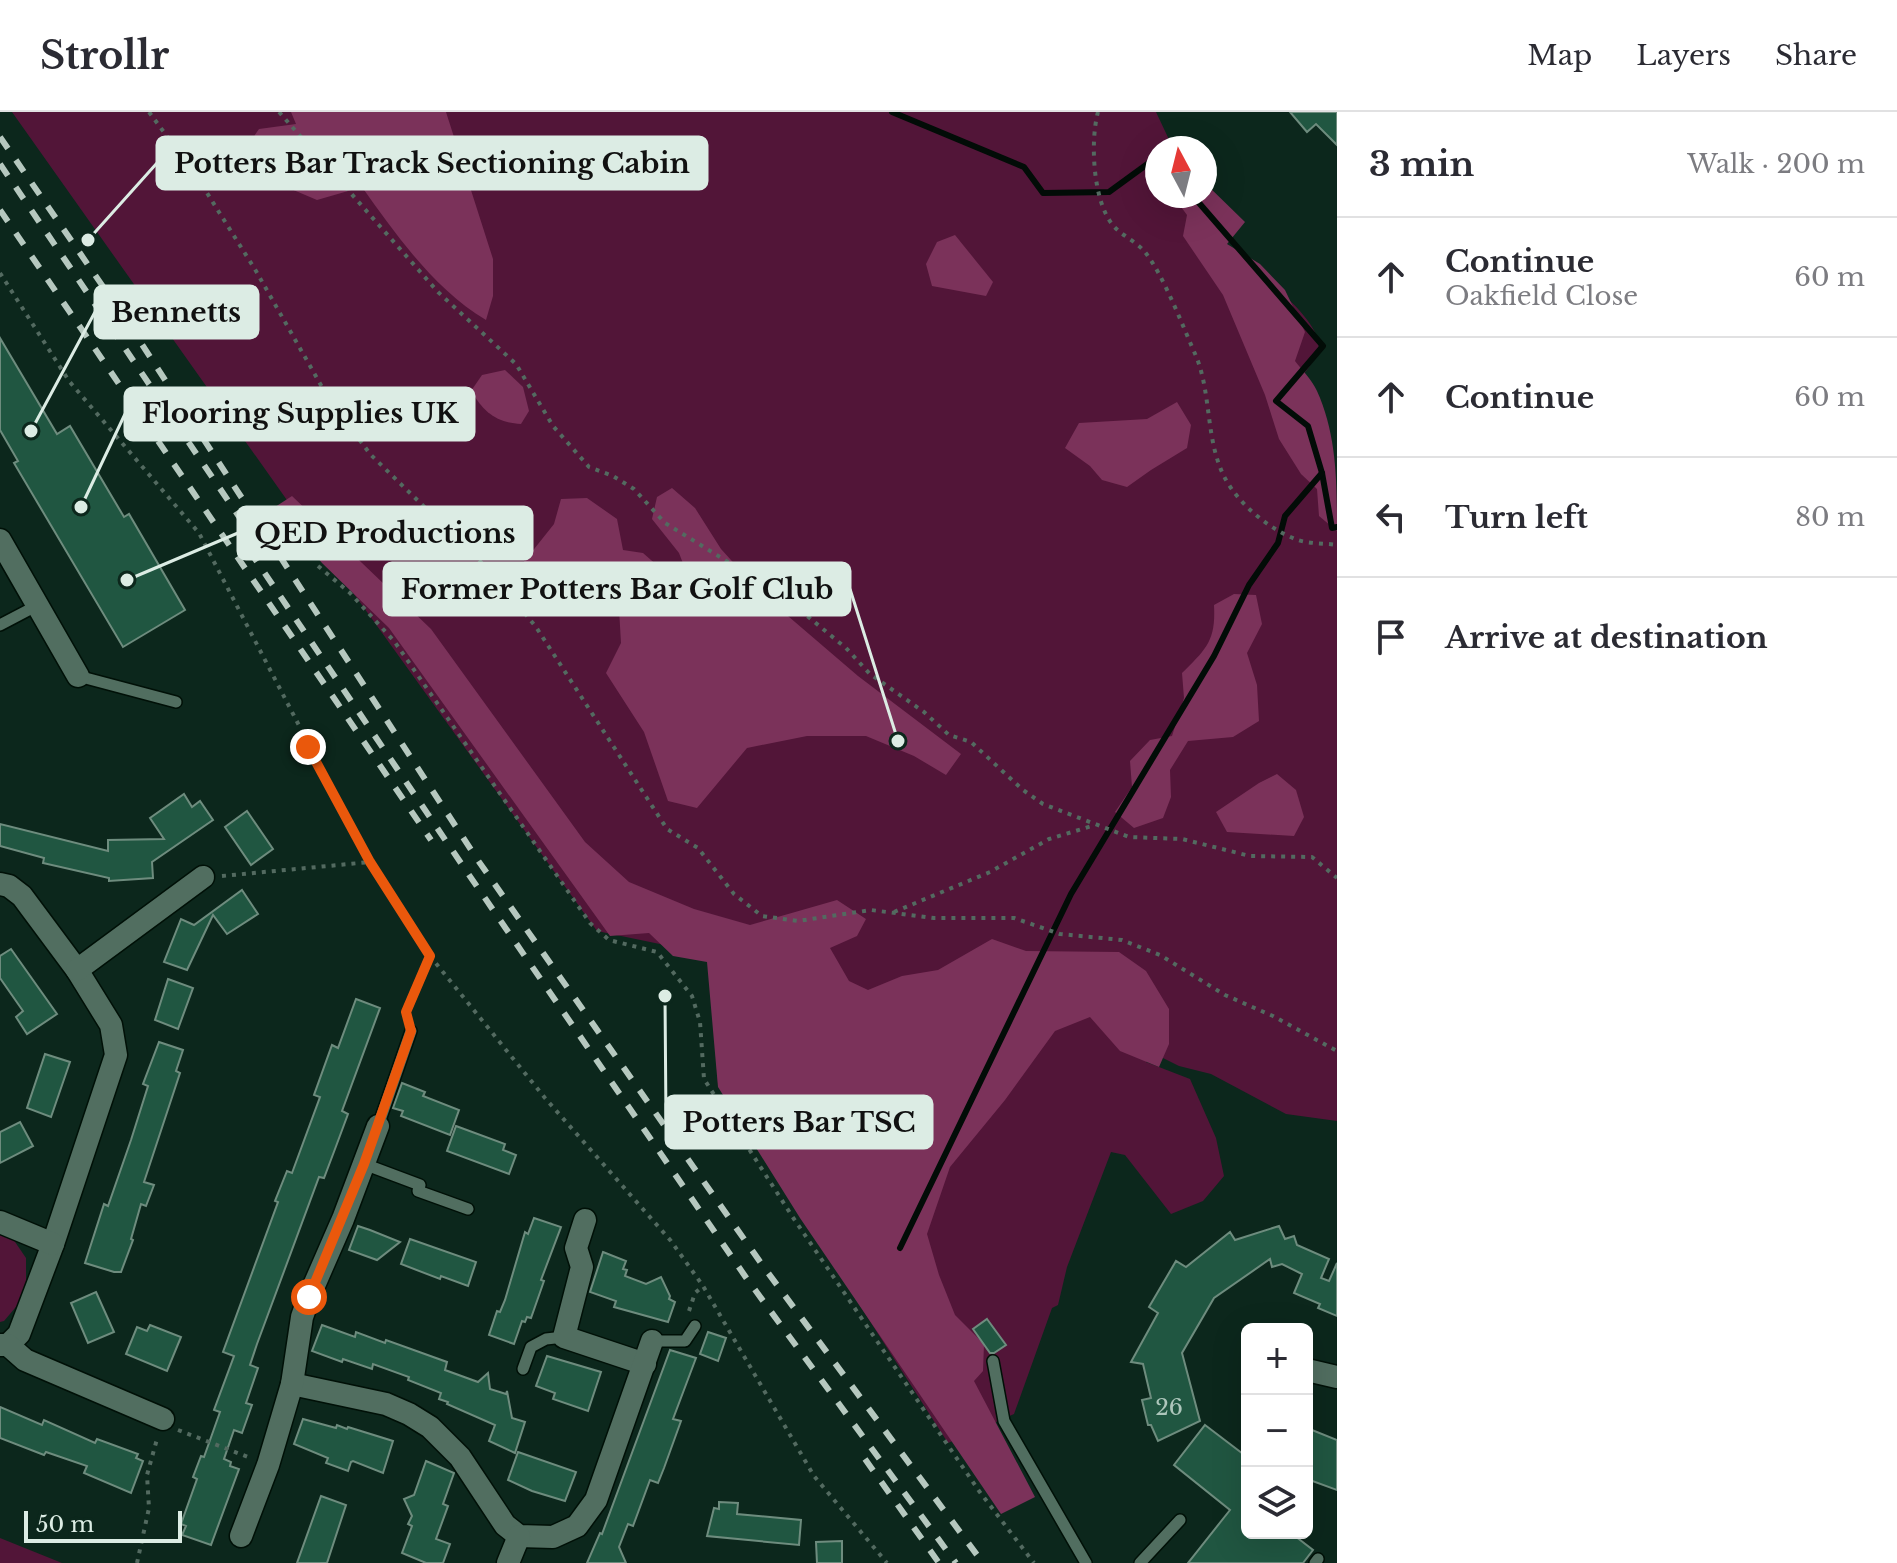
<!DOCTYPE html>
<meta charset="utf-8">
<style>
:root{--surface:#fff;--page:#f2f2f3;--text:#2b2b33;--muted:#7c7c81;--line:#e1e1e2}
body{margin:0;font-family:"Libre Baskerville",serif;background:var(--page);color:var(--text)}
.controls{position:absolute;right:24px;bottom:24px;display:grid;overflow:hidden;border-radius:12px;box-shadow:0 8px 32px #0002}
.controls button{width:72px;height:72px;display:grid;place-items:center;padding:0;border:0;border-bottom:2px solid var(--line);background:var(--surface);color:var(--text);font:40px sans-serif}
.compass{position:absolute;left:1145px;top:24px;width:72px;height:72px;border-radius:50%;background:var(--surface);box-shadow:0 8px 32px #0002;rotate:353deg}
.scale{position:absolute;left:24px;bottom:20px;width:158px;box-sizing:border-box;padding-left:8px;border:4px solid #dcece4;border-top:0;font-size:22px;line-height:28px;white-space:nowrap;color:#dcece4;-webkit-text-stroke:6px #0c271c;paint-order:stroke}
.stop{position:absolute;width:24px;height:24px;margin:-18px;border:6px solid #ea580c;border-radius:50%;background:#fff}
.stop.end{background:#ea580c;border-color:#fff;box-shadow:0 2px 8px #0008}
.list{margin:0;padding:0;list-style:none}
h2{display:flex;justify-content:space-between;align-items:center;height:104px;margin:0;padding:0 32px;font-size:34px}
h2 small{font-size:26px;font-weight:400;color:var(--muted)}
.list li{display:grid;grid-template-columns:52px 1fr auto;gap:24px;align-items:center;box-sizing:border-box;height:120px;padding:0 32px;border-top:2px solid var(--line)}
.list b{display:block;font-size:30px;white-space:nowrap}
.list p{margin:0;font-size:26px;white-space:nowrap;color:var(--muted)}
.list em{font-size:26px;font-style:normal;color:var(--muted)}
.icon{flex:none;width:44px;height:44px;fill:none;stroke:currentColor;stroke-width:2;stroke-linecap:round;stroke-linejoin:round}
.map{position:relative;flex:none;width:1337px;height:1451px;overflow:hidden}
header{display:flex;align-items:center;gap:48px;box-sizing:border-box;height:112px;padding:0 40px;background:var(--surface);border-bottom:2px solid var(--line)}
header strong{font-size:38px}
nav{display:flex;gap:44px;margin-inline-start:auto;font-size:28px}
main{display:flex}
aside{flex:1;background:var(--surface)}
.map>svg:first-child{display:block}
.green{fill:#521538}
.forest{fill:#7b325a}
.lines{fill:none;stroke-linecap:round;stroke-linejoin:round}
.stream{stroke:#020c07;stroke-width:6}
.building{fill:#205641;stroke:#6e8c7e;stroke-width:2}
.lane-casing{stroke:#001007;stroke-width:14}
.street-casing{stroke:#001007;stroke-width:25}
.path{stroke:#536a60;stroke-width:4;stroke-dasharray:4 6;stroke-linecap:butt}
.lane{stroke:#516e60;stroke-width:11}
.street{stroke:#516e60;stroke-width:22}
.rail{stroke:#b6c8bf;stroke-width:6;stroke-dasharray:14 14;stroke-linecap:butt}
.route{stroke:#ea580c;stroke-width:10}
.labels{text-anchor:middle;stroke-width:7;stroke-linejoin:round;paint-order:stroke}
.number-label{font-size:22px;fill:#adc6bb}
.leader{fill:none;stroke:#dcece4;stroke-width:3}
.callout-dot{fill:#dcece4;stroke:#0c271c;stroke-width:3}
.callout{fill:#dcece4;stroke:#dcece4;stroke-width:3}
.callout-label{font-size:28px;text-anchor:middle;font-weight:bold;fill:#111}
</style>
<header>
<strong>Strollr</strong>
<nav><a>Map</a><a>Layers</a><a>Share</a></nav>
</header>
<main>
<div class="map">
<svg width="1337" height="1451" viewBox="0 0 1337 1451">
<rect width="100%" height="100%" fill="#0c271c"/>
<!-- green -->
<g class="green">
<path d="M 12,0 L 1156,0 L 1173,36 L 1157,36 L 1157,84 L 1195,84 C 1202,97 1208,117 1218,127 C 1239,147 1327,207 1318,238 C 1312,256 1297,269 1284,282 L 1306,301 L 1326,409 L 1337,415 L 1337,1009 L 1286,1002 L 1211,962 L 1179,954 L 1149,939 L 1146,950 L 1190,967 L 1216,1026 L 1224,1064 L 1203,1089 L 1171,1102 L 1125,1043 L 1111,1040 L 1067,1155 L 1058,1193 L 1052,1196 L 1014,1302 L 948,1331 L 718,972 L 708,842 L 597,819 L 323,439 Z"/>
<path d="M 0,1120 L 11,1124 L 26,1146 L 26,1183 L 4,1209 L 0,1210 Z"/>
<path d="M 0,1426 L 62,1451 L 0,1451 Z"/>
</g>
<!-- forest -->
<g class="forest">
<path d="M 291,0 L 446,0 L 493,147 L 493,184 L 486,208 C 435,178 396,123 362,75 L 317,88 L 277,71 L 244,39 L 259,17 L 296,12 Z"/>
<path d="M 1205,71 L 1245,110 L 1227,132 L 1260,152 L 1285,178 L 1305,220 L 1295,249 C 1302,258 1312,268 1317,279 C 1337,323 1337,371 1337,419 L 1319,404 L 1317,377 L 1301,362 L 1279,327 L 1265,283 L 1223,183 L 1183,124 L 1187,103 L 1173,84 L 1205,84 Z"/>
<path d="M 955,123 L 993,170 L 986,184 L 932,174 L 926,152 L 937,130 Z"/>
<path d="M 505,258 L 523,275 L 529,299 L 521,312 C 496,311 484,300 471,279 L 482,263 Z"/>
<path d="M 1177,290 L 1191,313 L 1187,336 L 1151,358 L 1127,375 L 1102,368 L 1090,354 L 1065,336 L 1079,311 L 1147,307 Z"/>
<path d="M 672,376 L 695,396 L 721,437 L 760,480 L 858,564 L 961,642 L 946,663 L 914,644 L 866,624 L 807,624 L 747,636 L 697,696 L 668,689 L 644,620 L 606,561 L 621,531 L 619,497 L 580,453 L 537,472 L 523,451 L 554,412 L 561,387 L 587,386 L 617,407 L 623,438 L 643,441 L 667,462 L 689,467 L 679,441 L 652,407 L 657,385 Z"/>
<path d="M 292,384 L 431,517 L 585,730 L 629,770 L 694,797 L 750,813 L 837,788 L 866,807 L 857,824 L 830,836 L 849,869 L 868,878 L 902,864 L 938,858 L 992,827 L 1026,839 L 1119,840 L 1146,859 L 1169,897 L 1169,932 L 1159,955 L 1120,939 L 1090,905 L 1055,919 L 1005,988 L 950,1055 L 927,1122 L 939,1163 L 955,1203 L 984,1232 L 983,1259 L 974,1269 L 1035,1385 L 1001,1402 L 800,1106 L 718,975 L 707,850 L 673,844 L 649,821 L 610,824 L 389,516 L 322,451 L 275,395 Z"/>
<path d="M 1234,482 L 1256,483 L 1262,512 L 1247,541 L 1257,573 L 1259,609 L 1233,625 L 1188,629 L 1170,658 L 1171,685 L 1163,706 L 1134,716 L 1115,700 L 1132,675 L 1130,649 L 1150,628 L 1172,624 L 1184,586 L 1182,561 C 1206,537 1216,529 1214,493 Z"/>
<path d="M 1277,662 L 1296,678 L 1304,705 L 1294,724 L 1227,720 L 1216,700 L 1259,671 Z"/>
</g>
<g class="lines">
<!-- stream -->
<g class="stream">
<path d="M 892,0 L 1024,55 L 1043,81 L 1109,80 L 1157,45"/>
<path d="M 1193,84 L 1323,234 L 1276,289 L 1308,314 L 1322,361 L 1332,416 L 1337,415"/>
<path d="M 900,1136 L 1071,782 L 1214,544 L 1249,473 L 1278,431 L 1285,404 L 1322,361"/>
</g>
</g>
<!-- building -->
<g class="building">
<path d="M 1290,0 L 1337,0 L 1337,33 L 1316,12 L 1307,20 Z"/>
<path d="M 0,226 L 57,322 L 70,314 L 124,405 L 129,402 L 185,498 L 123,535 L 14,351 L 18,349 L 0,318 Z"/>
<path d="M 184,682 L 192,695 L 200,689 L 213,708 L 152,750 L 153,766 L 109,769 L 109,766 L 43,751 L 44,746 L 0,734 L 0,712 L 108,739 L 108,728 L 164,727 L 150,706 Z"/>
<path d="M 247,699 L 273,737 L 251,753 L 225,715 Z"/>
<path d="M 242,778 L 258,802 L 227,822 L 213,803 L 187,858 L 164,850 L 181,807 L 194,813 Z"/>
<path d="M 11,837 L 57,902 L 27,922 L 16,905 L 23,899 L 0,866 L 0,844 Z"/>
<path d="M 168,867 L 193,876 L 178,917 L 155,908 Z"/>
<path d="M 356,887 L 380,896 L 342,999 L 348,1002 L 335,1037 L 324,1066 L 319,1065 L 257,1232 L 250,1253 L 258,1256 L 246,1291 L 252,1293 L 242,1321 L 234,1318 L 224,1347 L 231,1350 L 230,1354 L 239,1357 L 211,1433 L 182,1423 L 186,1414 L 181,1412 L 197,1367 L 193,1365 L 201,1344 L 204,1345 L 220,1300 L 214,1298 L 234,1244 L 223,1240 L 278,1090 L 275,1089 L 287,1059 L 292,1061 L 320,985 L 314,983 L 332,933 L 338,936 Z"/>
<path d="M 159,930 L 183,938 L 176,959 L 180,961 L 144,1070 L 154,1073 L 146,1094 L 141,1092 L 131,1127 L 133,1128 L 121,1160 L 114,1160 L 85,1151 L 104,1092 L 108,1094 L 131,1028 L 148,974 L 143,972 Z"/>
<path d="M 45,942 L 70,950 L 51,1005 L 27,996 Z"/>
<path d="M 402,971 L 425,980 L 423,984 L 459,998 L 450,1023 L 401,1004 L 403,999 L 393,996 Z"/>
<path d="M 20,1010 L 33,1034 L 0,1051 L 0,1020 Z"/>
<path d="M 456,1014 L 505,1032 L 503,1038 L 516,1043 L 509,1062 L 447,1039 Z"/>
<path d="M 534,1106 L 561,1115 L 541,1168 L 544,1169 L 531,1206 L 527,1205 L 525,1210 L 522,1209 L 514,1232 L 489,1223 L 497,1199 L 500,1200 L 505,1188 L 525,1120 L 528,1122 Z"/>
<path d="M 358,1114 L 370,1118 L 400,1130 L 377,1148 L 349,1138 Z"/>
<path d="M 1279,1114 L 1285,1127 L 1294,1124 L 1297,1133 L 1329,1147 L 1321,1166 L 1329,1169 L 1337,1151 L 1337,1204 L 1318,1196 L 1320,1192 L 1294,1181 L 1302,1162 L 1282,1152 L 1272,1155 L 1270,1147 L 1214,1186 L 1182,1241 L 1200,1309 L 1158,1329 L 1151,1313 L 1148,1313 L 1142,1288 L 1151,1286 L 1143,1252 L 1131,1250 L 1158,1201 L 1149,1195 L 1176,1149 L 1186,1155 L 1230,1120 L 1235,1128 Z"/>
<path d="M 410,1127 L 476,1150 L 468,1174 L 441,1164 L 440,1167 L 401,1152 Z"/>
<path d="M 603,1140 L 626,1149 L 623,1157 L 627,1158 L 625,1164 L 646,1172 L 661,1165 L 670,1184 L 669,1187 L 675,1190 L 668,1210 L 614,1195 L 616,1189 L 590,1180 Z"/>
<path d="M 96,1180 L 114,1220 L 88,1231 L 71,1191 Z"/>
<path d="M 987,1207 L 1006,1233 L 994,1241 L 990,1241 L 973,1217 Z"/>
<path d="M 150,1213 L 181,1225 L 167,1259 L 126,1242 L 137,1215 L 147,1219 Z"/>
<path d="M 322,1213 L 355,1225 L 356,1220 L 385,1231 L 386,1228 L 447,1250 L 445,1258 L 478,1270 L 488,1261 L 490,1277 L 506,1282 L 507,1279 L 512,1306 L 525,1310 L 515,1341 L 489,1329 L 495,1313 L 447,1292 L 448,1290 L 439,1287 L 441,1281 L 408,1268 L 409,1265 L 373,1252 L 372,1257 L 343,1247 L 342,1250 L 312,1239 Z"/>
<path d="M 708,1220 L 726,1226 L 718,1249 L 700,1242 Z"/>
<path d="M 670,1238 L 696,1246 L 673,1307 L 681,1309 L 664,1356 L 658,1371 L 650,1368 L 633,1414 L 628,1412 L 619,1435 L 626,1451 L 587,1451 L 600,1421 L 602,1422 Z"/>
<path d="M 547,1244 L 601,1260 L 588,1299 L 553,1287 L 555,1281 L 536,1274 Z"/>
<path d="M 0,1295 L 42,1313 L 44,1308 L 95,1331 L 97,1327 L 138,1342 L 136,1346 L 143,1349 L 131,1381 L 84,1361 L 87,1354 L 46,1340 L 44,1343 L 0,1326 Z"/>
<path d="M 303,1307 L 336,1316 L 337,1313 L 347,1317 L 348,1315 L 393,1329 L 383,1361 L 353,1349 L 351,1350 L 348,1359 L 326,1351 L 328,1346 L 294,1332 Z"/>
<path d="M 1205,1313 L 1247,1345 L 1247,1421 L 1291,1421 L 1313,1438 L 1303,1451 L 1188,1451 L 1230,1398 L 1174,1353 Z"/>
<path d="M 1307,1316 L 1337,1328 L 1337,1378 L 1307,1367 Z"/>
<path d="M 518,1340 L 576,1360 L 565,1389 L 532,1379 L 508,1368 Z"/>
<path d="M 426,1349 L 454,1361 L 443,1392 L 448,1394 L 436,1427 L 450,1432 L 443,1451 L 426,1451 L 402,1441 L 412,1414 L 408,1412 L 412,1404 L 404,1387 L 414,1383 Z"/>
<path d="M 321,1384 L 346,1393 L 327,1451 L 297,1451 Z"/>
<path d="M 719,1390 L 738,1391 L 737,1402 L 801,1408 L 799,1433 L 707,1424 L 714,1396 L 719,1397 Z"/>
<path d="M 842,1429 L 842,1451 L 817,1451 L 816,1430 Z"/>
</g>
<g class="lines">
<defs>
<g id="lane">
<path d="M 0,513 L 38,493"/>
<path d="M 78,564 L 176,590"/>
<path d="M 378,1014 L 411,919"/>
<path d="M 364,1052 L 420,1073 L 418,1079 L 468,1097"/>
<path d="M 652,1229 L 685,1229 L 695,1214"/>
<path d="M 993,1249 L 1004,1309 L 1086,1451"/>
<path d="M 523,1257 L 531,1235 L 546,1227 L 564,1225"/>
<path d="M 1140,1451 L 1180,1408"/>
<path d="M 1315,1451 L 1318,1447"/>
</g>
<g id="street">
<path d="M 0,428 L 78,564"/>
<path d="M 0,772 L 9,774 L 22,784 L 77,858 L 111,913 L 116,943 L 53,1132 L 19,1222 L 8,1233"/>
<path d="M 77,858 L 203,765"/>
<path d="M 585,1108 L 576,1136 L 582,1155 L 564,1225 L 645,1252"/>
<path d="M 0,1110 L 53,1132"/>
<path d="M 0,1233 L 8,1233 L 25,1248 L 163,1307"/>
<path d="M 1307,1258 L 1337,1265"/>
<path d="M 292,1272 L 386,1292 L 409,1302 L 430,1315 L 460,1345 L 505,1413 L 519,1424 L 553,1425 L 577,1414 L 596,1388 L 652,1229"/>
<path d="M 241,1424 L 268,1353 L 292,1272 L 302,1205 L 309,1185 L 343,1107 L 378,1014"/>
<path d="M 508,1451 L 519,1424"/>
</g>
</defs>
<!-- lane casing -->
<use href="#lane" class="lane-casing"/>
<!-- street casing -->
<use href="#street" class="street-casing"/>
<!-- path -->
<g class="path">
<path d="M 149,0 L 197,65 L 256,159 L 326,282 L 370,342 L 490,459 L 536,515 L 667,717 L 698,736 L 734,782 L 762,804 L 798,809 L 871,798 L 934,806 L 1014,806 L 1060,822 L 1122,828 L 1160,843 L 1225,883 L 1273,904 L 1337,939"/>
<path d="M 279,0 L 438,180 L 516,252 L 553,314 L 589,355 L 613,364 L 634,377 L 665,411 L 733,453 L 783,491 L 806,503 L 846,536 L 870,562 L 924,600 L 949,623 L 971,630 L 1023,678 L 1043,692 L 1129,725 L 1182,727 L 1250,744 L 1312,745 L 1337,766"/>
<path d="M 1098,0 C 1090,29 1093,88 1112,112 C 1120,123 1136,129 1145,140 C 1164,164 1183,215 1196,244 C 1212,283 1205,330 1226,368 C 1240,393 1268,416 1295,427 C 1307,432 1324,431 1337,433"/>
<path d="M 0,161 L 69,269 L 199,421 L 370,750 L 430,844 L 545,986 L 671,1129 L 703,1174 L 814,1364 L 887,1451"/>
<path d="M 318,454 L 350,481 L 394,529 L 590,811 L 609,828 L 657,840 L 692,884 L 700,910 L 704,967 L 792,1104 L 979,1379 L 1034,1451"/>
<path d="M 222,764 L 370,750"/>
<path d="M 894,800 L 990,760 L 1049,727 L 1095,713"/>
<path d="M 407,905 L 406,900 L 430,844"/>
<path d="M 689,1199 L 695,1181 L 703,1174"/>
<path d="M 178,1318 L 248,1345"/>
<path d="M 137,1451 L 149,1396 L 147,1363 L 157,1327"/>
</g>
<!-- lane -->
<use href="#lane" class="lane"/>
<!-- street -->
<use href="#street" class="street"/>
<!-- rail -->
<g class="rail">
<path d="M 0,25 L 126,208 L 477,747 L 763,1154 L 983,1451"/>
<path d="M 0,52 L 267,446"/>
<path d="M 0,98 L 431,728"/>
<path d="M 249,438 L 467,760 L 747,1167 L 956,1451"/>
<path d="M 865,1347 L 939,1451"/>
</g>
</g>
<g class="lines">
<!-- route -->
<path class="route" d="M 308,635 L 370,750 L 430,844 L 406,900 L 411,919 L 364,1052 L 309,1185"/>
</g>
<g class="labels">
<!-- number labels -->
<g class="number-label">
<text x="1169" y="1303">26</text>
</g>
</g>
<!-- callouts -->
<path class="leader" d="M88 128L157 51M31 319L95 200M81 395L125 302M127 468L238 421M898 629L850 477M665 884L666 1010"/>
<g class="callout-dot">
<circle cx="88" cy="128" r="8"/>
<circle cx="31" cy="319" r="8"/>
<circle cx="81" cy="395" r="8"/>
<circle cx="127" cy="468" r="8"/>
<circle cx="898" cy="629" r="8"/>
<circle cx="665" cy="884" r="8"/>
</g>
<g class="callout">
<rect x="157" y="25" width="550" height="52" rx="8"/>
<rect x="95" y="174" width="163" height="52" rx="8"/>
<rect x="125" y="276" width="349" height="52" rx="8"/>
<rect x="238" y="395" width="294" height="52" rx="8"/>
<rect x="384" y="451" width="466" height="52" rx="8"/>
<rect x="666" y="984" width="266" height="52" rx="8"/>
</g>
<g class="callout-label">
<text x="432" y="61">Potters Bar Track Sectioning Cabin</text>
<text x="176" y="210">Bennetts</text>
<text x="300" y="311">Flooring Supplies UK</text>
<text x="385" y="431">QED Productions</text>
<text x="617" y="487">Former Potters Bar Golf Club</text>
<text x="799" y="1020">Potters Bar TSC</text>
</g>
</svg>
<div class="controls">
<button>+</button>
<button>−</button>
<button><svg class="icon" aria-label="layers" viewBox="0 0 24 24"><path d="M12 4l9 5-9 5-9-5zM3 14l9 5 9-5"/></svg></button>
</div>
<svg class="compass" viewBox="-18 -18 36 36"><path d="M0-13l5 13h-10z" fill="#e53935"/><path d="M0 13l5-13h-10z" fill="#7c7c81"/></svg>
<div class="scale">50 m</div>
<div class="stop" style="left:309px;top:1185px"></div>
<div class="stop end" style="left:308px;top:635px"></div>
</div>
<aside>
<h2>3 min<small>Walk · 200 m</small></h2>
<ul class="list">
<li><svg class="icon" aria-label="ahead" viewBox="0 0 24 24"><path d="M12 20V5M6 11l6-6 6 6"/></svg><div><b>Continue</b><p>Oakfield Close</p></div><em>60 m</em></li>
<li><svg class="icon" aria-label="ahead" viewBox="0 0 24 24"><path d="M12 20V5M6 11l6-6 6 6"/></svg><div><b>Continue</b></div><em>60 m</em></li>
<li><svg class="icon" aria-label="left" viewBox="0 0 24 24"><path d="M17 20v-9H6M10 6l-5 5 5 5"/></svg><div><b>Turn left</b></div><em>80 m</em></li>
<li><svg class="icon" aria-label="arrive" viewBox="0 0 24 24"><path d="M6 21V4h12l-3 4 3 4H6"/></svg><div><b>Arrive at destination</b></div></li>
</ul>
</aside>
</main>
